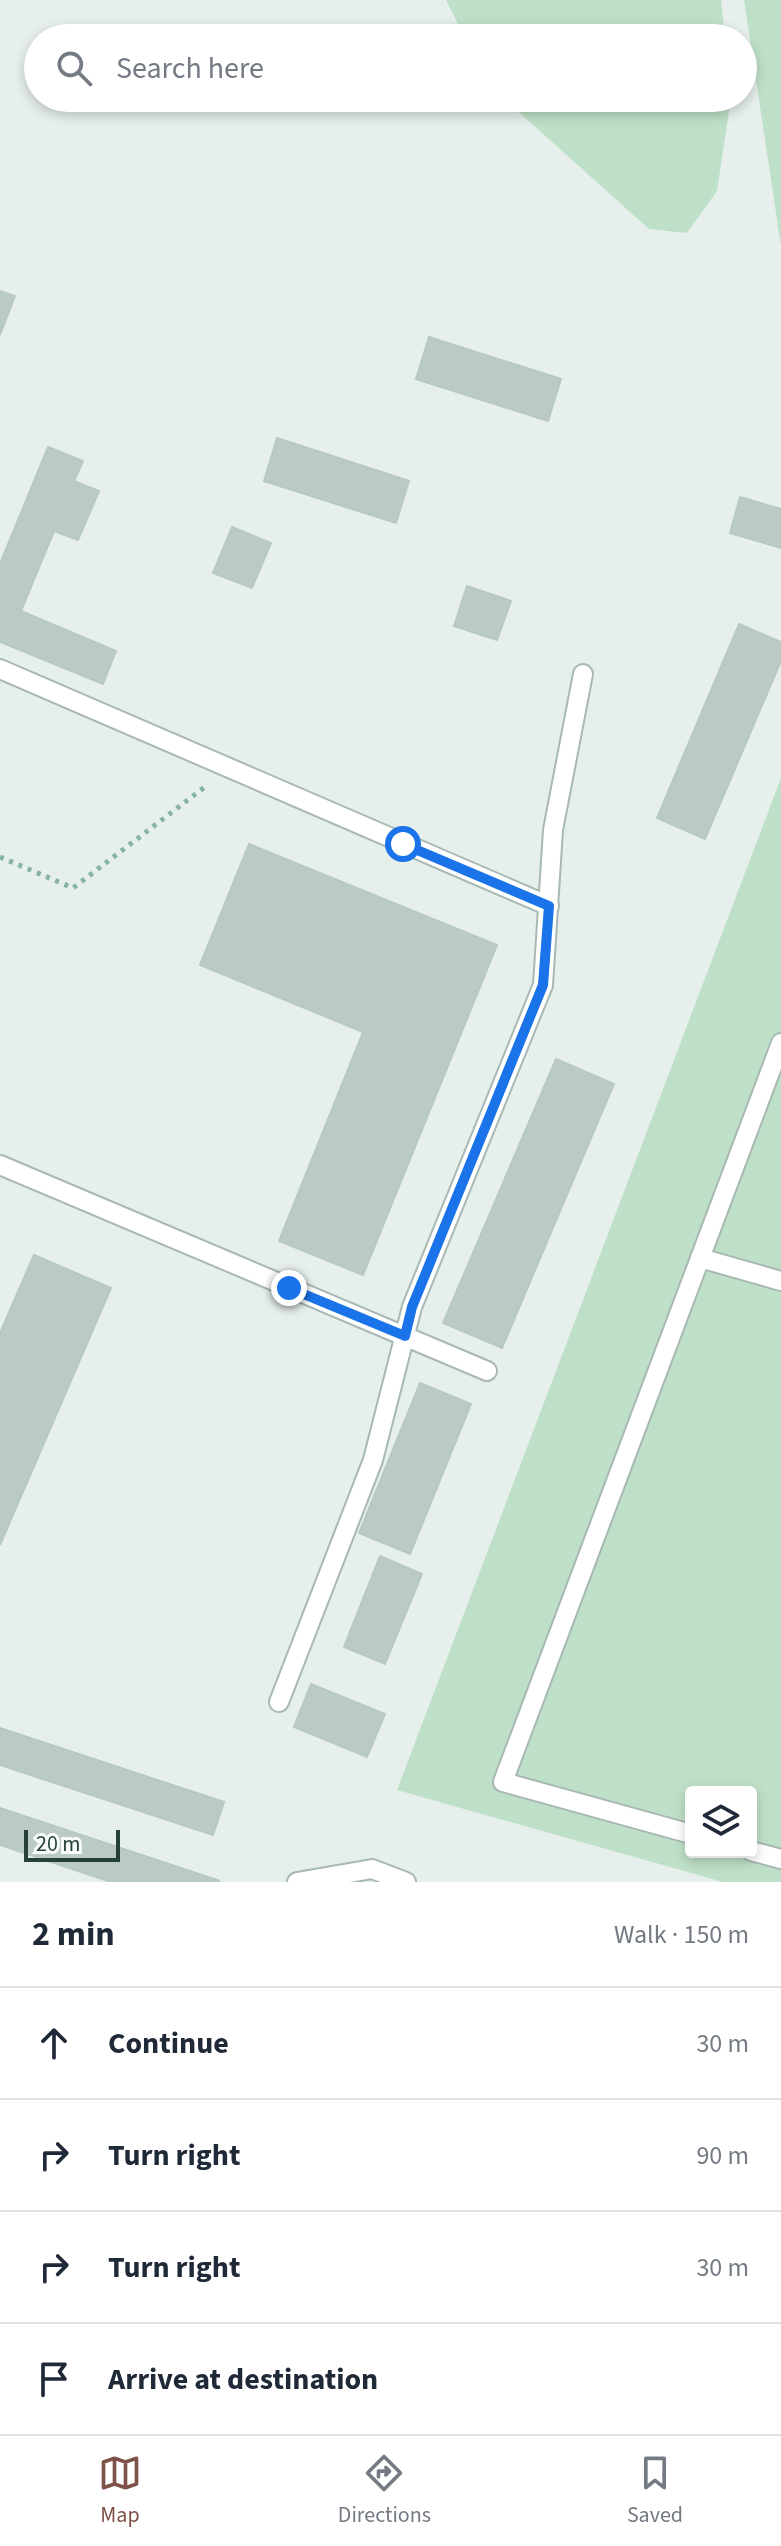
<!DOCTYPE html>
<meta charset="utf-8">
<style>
:root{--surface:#fff;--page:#f6f6f7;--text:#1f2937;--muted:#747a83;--line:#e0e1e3;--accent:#7f5249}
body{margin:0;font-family:"Source Sans 3",sans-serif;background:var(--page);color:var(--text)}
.controls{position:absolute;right:24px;bottom:24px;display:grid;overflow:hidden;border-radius:8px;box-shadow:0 4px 12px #0003}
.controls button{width:72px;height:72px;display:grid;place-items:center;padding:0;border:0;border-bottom:2px solid var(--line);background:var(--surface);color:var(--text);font:40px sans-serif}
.scale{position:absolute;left:24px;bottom:20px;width:96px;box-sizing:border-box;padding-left:8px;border:4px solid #24423a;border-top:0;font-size:22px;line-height:28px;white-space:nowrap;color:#24423a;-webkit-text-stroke:6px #f7fbf9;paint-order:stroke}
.stop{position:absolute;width:24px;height:24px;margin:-18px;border:6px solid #1a73e8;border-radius:50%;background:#fff}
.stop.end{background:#1a73e8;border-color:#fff;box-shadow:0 2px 8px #0008}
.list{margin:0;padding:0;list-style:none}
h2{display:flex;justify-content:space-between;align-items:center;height:104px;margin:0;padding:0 32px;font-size:34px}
h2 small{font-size:26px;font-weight:400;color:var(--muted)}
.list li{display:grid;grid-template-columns:52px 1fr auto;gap:24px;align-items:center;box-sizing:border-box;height:112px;padding:0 32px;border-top:2px solid var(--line)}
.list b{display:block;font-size:30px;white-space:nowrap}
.list em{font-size:26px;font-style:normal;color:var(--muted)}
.icon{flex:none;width:44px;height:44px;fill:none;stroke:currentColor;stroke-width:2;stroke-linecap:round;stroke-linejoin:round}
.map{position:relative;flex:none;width:781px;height:1882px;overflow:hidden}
.search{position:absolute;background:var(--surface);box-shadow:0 4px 12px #0003;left:24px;right:24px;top:24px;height:88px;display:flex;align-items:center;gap:20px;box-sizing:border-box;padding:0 28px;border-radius:44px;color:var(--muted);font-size:30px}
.sheet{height:552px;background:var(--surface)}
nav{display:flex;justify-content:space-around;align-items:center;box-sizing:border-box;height:112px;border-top:2px solid var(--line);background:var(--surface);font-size:22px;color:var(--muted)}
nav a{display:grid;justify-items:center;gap:4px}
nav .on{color:var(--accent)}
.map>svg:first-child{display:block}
.green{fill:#bfe0c8;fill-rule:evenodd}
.building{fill:#bbcac4;stroke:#b8c9c2;stroke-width:2}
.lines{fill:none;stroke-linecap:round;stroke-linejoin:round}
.lane-casing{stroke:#a8b8b2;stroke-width:22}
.path{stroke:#86b3a5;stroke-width:5;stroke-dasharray:4 6;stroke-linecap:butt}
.lane{stroke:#fff;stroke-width:18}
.route{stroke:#1a73e8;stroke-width:10}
</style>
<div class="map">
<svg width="781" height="1882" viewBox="0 0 781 1882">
<rect width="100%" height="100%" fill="#e6efeb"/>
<!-- green -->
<g class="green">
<path d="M 446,0 L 721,0 L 725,38 L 465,38 Z"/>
<path d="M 744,0 L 781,0 L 781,246 Z"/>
<path d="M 503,98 L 731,98 L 717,191 L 687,233 L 649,229 Z"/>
<path d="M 781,778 L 781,1882 L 723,1882 L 397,1790 ZM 691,1792 L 751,1792 L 751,1852 L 691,1852 Z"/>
</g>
<!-- building -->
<g class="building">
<path d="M 0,291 L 15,296 L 0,335 Z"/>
<path d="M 429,337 L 561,379 L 548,421 L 416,379 Z"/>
<path d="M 277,438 L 409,481 L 396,523 L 264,481 Z"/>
<path d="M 48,447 L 83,461 L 74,481 L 99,491 L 78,540 L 54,531 L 21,611 L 116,651 L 103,684 L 0,642 L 0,564 Z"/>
<path d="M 740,497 L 781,509 L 781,548 L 730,533 Z"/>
<path d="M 232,527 L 271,543 L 252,588 L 213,573 Z"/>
<path d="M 467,586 L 511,601 L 497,640 L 454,626 Z"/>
<path d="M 739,624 L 781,642 L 781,661 L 705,839 L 657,818 Z"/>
<path d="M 249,844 L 497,945 L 363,1275 L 279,1241 L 363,1032 L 200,965 Z"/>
<path d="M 556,1059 L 614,1084 L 502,1348 L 443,1323 Z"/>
<path d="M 34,1255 L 111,1288 L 0,1545 L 0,1333 Z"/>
<path d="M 420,1383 L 471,1404 L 410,1554 L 359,1533 Z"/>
<path d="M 380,1556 L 422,1574 L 385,1664 L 344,1647 Z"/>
<path d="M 311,1684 L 385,1714 L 367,1757 L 294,1727 Z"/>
<path d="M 0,1728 L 224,1802 L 213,1835 L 0,1765 Z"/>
<path d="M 0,1808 L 220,1881 L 111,1882 L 0,1845 Z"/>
</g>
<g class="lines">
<defs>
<g id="lane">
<path d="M 0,669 L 549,906"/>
<path d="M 0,1165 L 487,1371"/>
<path d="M 700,1258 L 781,1281"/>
<path d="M 279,1702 L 373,1460 L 412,1307 L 543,985 L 553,830 L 583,674"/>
<path d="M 691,1834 L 503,1782 L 781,1043"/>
<path d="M 751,1851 L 781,1859"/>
<path d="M 297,1882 L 372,1869 L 406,1882"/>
</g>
</defs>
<!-- lane casing -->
<use href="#lane" class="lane-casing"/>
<!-- path -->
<path class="path" d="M 0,857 L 73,888 L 206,786"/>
<!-- lane -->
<use href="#lane" class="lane"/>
</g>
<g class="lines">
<!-- route -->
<path class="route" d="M 289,1288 L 405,1336 L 412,1307 L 543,985 L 549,906 L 403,844"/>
</g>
</svg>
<div class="controls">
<button><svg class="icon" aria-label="layers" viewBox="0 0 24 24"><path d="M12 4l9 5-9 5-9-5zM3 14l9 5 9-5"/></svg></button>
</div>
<div class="scale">20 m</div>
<div class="stop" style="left:403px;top:844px"></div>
<div class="stop end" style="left:289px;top:1288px"></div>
<div class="search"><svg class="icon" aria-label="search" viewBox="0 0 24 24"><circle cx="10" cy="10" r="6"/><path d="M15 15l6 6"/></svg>Search here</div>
</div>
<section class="sheet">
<h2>2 min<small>Walk · 150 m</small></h2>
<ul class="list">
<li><svg class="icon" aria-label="ahead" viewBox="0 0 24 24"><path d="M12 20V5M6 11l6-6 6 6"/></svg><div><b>Continue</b></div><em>30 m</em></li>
<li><svg class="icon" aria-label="right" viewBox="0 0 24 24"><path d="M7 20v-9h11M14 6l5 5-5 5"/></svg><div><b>Turn right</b></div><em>90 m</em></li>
<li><svg class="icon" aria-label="right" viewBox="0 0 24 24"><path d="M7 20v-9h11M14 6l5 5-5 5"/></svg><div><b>Turn right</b></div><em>30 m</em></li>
<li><svg class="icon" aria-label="arrive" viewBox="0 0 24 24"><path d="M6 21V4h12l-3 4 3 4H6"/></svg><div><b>Arrive at destination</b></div></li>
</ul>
</section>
<nav>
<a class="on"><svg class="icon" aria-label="map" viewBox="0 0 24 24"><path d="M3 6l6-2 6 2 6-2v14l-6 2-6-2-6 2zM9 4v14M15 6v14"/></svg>Map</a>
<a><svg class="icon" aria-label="directions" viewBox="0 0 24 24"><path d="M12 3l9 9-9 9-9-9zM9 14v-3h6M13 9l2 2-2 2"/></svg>Directions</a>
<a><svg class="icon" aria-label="saved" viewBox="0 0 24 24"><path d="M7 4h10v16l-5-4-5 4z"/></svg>Saved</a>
</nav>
